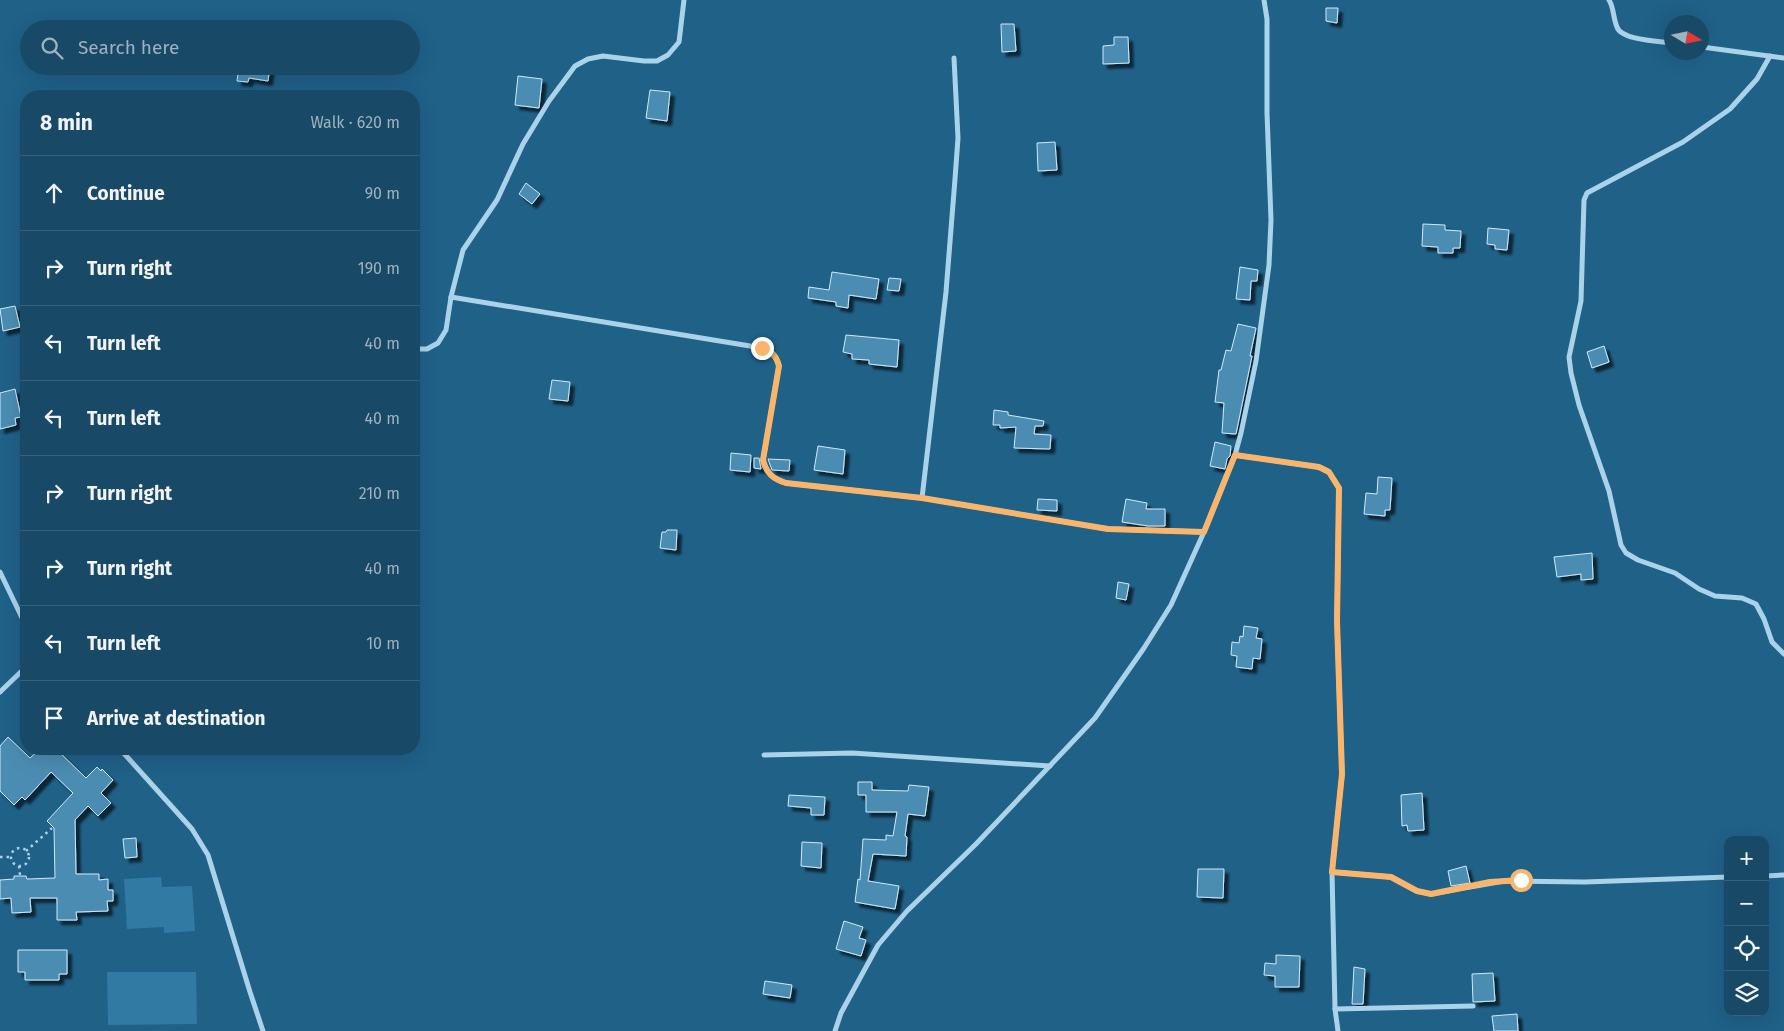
<!DOCTYPE html>
<meta charset="utf-8">
<style>
:root{--surface:#184966;--page:#25536f;--text:#f1f3f6;--muted:#9fb2bf;--line:#36617a}
body{margin:0;font-family:"Fira Sans",sans-serif;background:var(--page);color:var(--text)}
.controls{position:absolute;right:15px;bottom:15px;display:grid;overflow:hidden;border-radius:10px;box-shadow:0 5px 20px #0002}
.controls button{width:45px;height:45px;display:grid;place-items:center;padding:0;border:0;border-bottom:1px solid var(--line);background:var(--surface);color:var(--text);font:25px sans-serif}
.compass{position:absolute;left:1664px;top:15px;width:45px;height:45px;border-radius:50%;background:var(--surface);box-shadow:0 5px 20px #0002;rotate:100deg}
.stop{position:absolute;width:15px;height:15px;margin:-11px;border:4px solid #f8b56b;border-radius:50%;background:#fff}
.stop.end{background:#f8b56b;border-color:#fff;box-shadow:0 1px 5px #0008}
.list{margin:0;padding:0;list-style:none}
h2{display:flex;justify-content:space-between;align-items:center;height:65px;margin:0;padding:0 20px;font-size:21px}
h2 small{font-size:16px;font-weight:400;color:var(--muted)}
.list li{display:grid;grid-template-columns:32px 1fr auto;gap:15px;align-items:center;box-sizing:border-box;height:75px;padding:0 20px;border-top:1px solid var(--line)}
.list b{display:block;font-size:19px;white-space:nowrap}
.list em{font-size:16px;font-style:normal;color:var(--muted)}
.icon{flex:none;width:28px;height:28px;fill:none;stroke:currentColor;stroke-width:2;stroke-linecap:round;stroke-linejoin:round}
.map{position:relative;flex:none;width:1784px;height:1031px;overflow:hidden}
.search{position:absolute;background:var(--surface);box-shadow:0 5px 20px #0002;left:20px;top:20px;width:400px;height:55px;display:flex;align-items:center;gap:12px;box-sizing:border-box;padding:0 18px;border-radius:28px;color:var(--muted);font-size:19px}
.panel{position:absolute;background:var(--surface);box-shadow:0 5px 20px #0002;left:20px;top:90px;width:400px;height:665px;border-radius:20px}
.map>svg:first-child{display:block}
.green{fill:#307aa4}
.building{fill:#4c8db2;stroke:#cfe9f8;filter:url(#shadow)}
.lines{fill:none;stroke-linecap:round;stroke-linejoin:round}
.path{stroke:#aad3ea;stroke-width:2.5;stroke-dasharray:2.5 4;stroke-linecap:butt}
.minor{stroke:#aad3ea;stroke-width:5}
.route{stroke:#f8b56b;stroke-width:6}
</style>
<div class="map">
<svg width="1784" height="1031" viewBox="0 0 1784 1031">
<defs>
<filter id="shadow"><feDropShadow dx="4.5" dy="4.5" stdDeviation="1" flood-color="#0009"/></filter>
</defs>
<rect width="100%" height="100%" fill="#206188"/>
<!-- green -->
<g class="green">
<path d="M 161,877 L 162,887 L 192,886 L 195,931 L 164,933 L 164,927 L 127,929 L 124,879 Z"/>
<path d="M 107,972 L 196,972 L 197,1024 L 108,1025 Z"/>
</g>
<!-- building -->
<g class="building">
<path d="M 1326,8 L 1338,8 L 1337,23 L 1326,21 Z"/>
<path d="M 1001,24 L 1014,24 L 1016,51 L 1002,52 Z"/>
<path d="M 1114,37 L 1128,37 L 1129,63 L 1103,64 L 1103,46 L 1114,45 Z"/>
<path d="M 239,66 L 270,66 L 268,81 L 249,78 L 248,82 L 237,81 Z"/>
<path d="M 518,76 L 542,79 L 539,108 L 515,105 Z"/>
<path d="M 650,90 L 670,92 L 667,121 L 646,118 Z"/>
<path d="M 1055,142 L 1057,170 L 1038,171 L 1037,143 Z"/>
<path d="M 526,183 L 540,194 L 532,204 L 519,194 Z"/>
<path d="M 1423,224 L 1445,225 L 1445,230 L 1461,231 L 1460,248 L 1453,248 L 1453,253 L 1438,253 L 1438,247 L 1422,246 Z"/>
<path d="M 1488,228 L 1509,230 L 1507,250 L 1495,249 L 1495,245 L 1487,244 Z"/>
<path d="M 1240,267 L 1258,270 L 1257,281 L 1251,281 L 1250,300 L 1236,299 Z"/>
<path d="M 832,272 L 879,279 L 876,299 L 849,295 L 848,308 L 836,306 L 836,302 L 808,298 L 809,287 L 829,290 Z"/>
<path d="M 889,278 L 901,279 L 899,291 L 887,290 Z"/>
<path d="M 15,306 L 20,327 L 3,331 L 0,309 Z"/>
<path d="M 1238,324 L 1256,328 L 1250,356 L 1252,356 L 1236,434 L 1222,433 L 1224,403 L 1215,402 L 1219,370 L 1221,370 L 1226,350 L 1231,351 Z"/>
<path d="M 846,335 L 899,340 L 897,367 L 869,364 L 869,360 L 852,359 L 852,354 L 843,352 Z"/>
<path d="M 1604,346 L 1609,362 L 1592,368 L 1587,352 Z"/>
<path d="M 552,380 L 570,382 L 568,401 L 549,399 Z"/>
<path d="M 15,389 L 21,417 L 15,418 L 16,425 L 0,429 L 0,393 Z"/>
<path d="M 994,410 L 1008,412 L 1008,415 L 1044,421 L 1043,426 L 1035,426 L 1034,434 L 1051,435 L 1050,449 L 1014,448 L 1016,427 L 1000,428 L 1000,425 L 993,425 Z"/>
<path d="M 1215,442 L 1231,446 L 1230,456 L 1227,459 L 1225,469 L 1210,466 Z"/>
<path d="M 818,446 L 845,450 L 843,474 L 814,470 Z"/>
<path d="M 731,453 L 751,455 L 750,472 L 730,470 Z"/>
<path d="M 754,458 L 759,458 L 761,469 L 754,468 Z"/>
<path d="M 768,459 L 790,460 L 789,471 L 772,470 Z"/>
<path d="M 1378,477 L 1392,478 L 1390,510 L 1385,510 L 1385,516 L 1364,514 L 1366,493 L 1377,494 Z"/>
<path d="M 1038,499 L 1057,500 L 1057,511 L 1037,510 Z"/>
<path d="M 1126,499 L 1147,503 L 1146,509 L 1165,509 L 1165,526 L 1148,526 L 1122,522 Z"/>
<path d="M 667,530 L 677,530 L 676,550 L 660,548 L 662,532 L 666,532 Z"/>
<path d="M 1592,553 L 1593,579 L 1581,580 L 1581,574 L 1557,577 L 1554,557 Z"/>
<path d="M 1118,582 L 1129,584 L 1126,600 L 1116,598 Z"/>
<path d="M 1244,626 L 1258,628 L 1256,638 L 1262,639 L 1260,659 L 1253,658 L 1252,669 L 1236,667 L 1237,656 L 1231,655 L 1232,642 L 1239,643 L 1240,636 L 1243,637 Z"/>
<path d="M 8,737 L 30,758 L 40,749 L 56,749 L 86,778 L 97,767 L 101,771 L 102,769 L 113,780 L 101,793 L 111,803 L 98,816 L 88,806 L 75,820 L 76,874 L 99,874 L 99,880 L 108,879 L 108,890 L 113,890 L 113,901 L 107,901 L 108,911 L 76,912 L 77,920 L 57,920 L 57,898 L 30,898 L 31,912 L 12,913 L 11,898 L 0,899 L 0,880 L 14,879 L 14,876 L 26,876 L 27,879 L 55,878 L 54,828 L 47,821 L 73,793 L 51,772 L 25,800 L 22,797 L 14,805 L 0,791 L 0,746 Z"/>
<path d="M 858,782 L 872,782 L 872,790 L 908,791 L 909,785 L 929,787 L 925,816 L 908,814 L 905,836 L 907,837 L 906,856 L 873,854 L 868,881 L 899,886 L 895,909 L 855,902 L 858,879 L 860,880 L 863,839 L 886,840 L 886,835 L 893,836 L 897,812 L 866,812 L 866,795 L 858,795 Z"/>
<path d="M 1422,793 L 1424,830 L 1408,831 L 1407,825 L 1402,826 L 1401,795 Z"/>
<path d="M 789,795 L 825,797 L 824,815 L 811,815 L 811,808 L 788,806 Z"/>
<path d="M 136,838 L 137,857 L 125,858 L 123,839 Z"/>
<path d="M 802,842 L 822,843 L 821,868 L 801,866 Z"/>
<path d="M 1466,866 L 1470,883 L 1451,886 L 1448,871 Z"/>
<path d="M 1198,869 L 1224,869 L 1223,898 L 1197,897 Z"/>
<path d="M 844,921 L 863,927 L 859,938 L 866,940 L 861,956 L 836,949 Z"/>
<path d="M 18,950 L 67,950 L 67,974 L 59,974 L 59,980 L 25,980 L 25,972 L 18,972 Z"/>
<path d="M 1276,955 L 1300,956 L 1299,987 L 1275,987 L 1275,976 L 1264,975 L 1265,963 L 1276,964 Z"/>
<path d="M 1354,967 L 1365,969 L 1363,1004 L 1352,1004 Z"/>
<path d="M 1493,973 L 1495,1001 L 1473,1002 L 1472,974 Z"/>
<path d="M 765,981 L 792,985 L 790,998 L 763,994 Z"/>
<path d="M 1517,1014 L 1518,1031 L 1494,1031 L 1492,1016 Z"/>
</g>
<g class="lines">
<!-- path -->
<g class="path">
<circle cx="20" cy="857" r="9"/>
<path d="M 26,851 L 52,828"/>
<path d="M 0,857 L 11,857"/>
<path d="M 19,866 L 20,875"/>
</g>
<!-- minor -->
<g class="minor">
<path d="M 1609,0 C 1614,8 1613,18 1617,27 C 1621,40 1658,41 1672,43"/>
<path d="M 1702,47 L 1784,58"/>
<path d="M 1770,56 L 1757,79 L 1730,109 L 1683,142 L 1587,193 L 1584,200 L 1581,301 L 1569,357 L 1571,373 L 1579,405 L 1609,491 L 1621,545 L 1626,553 L 1638,560 L 1675,573 L 1699,589 L 1715,596 L 1742,598 L 1756,604 L 1764,619 L 1772,642 L 1784,654"/>
<path d="M 237,93 L 237,96"/>
<path d="M 451,297 L 750,346 C 764,349 775,351 779,366 L 763,460 C 766,473 773,479 786,483 L 922,498 L 1108,529 L 1204,532"/>
<path d="M 414,349 L 427,349 L 438,343 L 446,330 L 451,297 L 463,250 L 497,200 L 523,144 L 549,101 L 575,66 L 588,59 L 603,56 L 644,61 L 657,61 L 668,55 L 679,42 L 684,0"/>
<path d="M 1235,455 L 1319,467 L 1329,472 L 1339,488 L 1337,621 L 1342,775 L 1332,872 L 1335,1009 L 1338,1031"/>
<path d="M 922,498 L 946,292 L 955,179 L 958,138 L 954,58"/>
<path d="M 0,572 L 26,626"/>
<path d="M 0,692 L 26,667"/>
<path d="M 120,749 L 192,829 L 208,855 L 250,992 L 263,1031"/>
<path d="M 764,755 L 852,753 L 1050,766"/>
<path d="M 1332,872 L 1391,877 L 1417,891 L 1431,894 L 1504,881 L 1585,882 L 1728,877"/>
<path d="M 1765,876 L 1784,875"/>
<path d="M 1335,1009 L 1473,1006"/>
<path d="M 835,1031 L 841,1013 L 878,945 L 907,911 L 976,844 L 1095,718 L 1144,648 L 1171,605 L 1204,532 L 1235,455 L 1241,433 L 1256,361 L 1269,265 L 1271,220 L 1267,113 L 1267,19 L 1264,0"/>
</g>
</g>
<g class="lines">
<!-- route -->
<path class="route" d="M 762,348 C 772,352 776,355 779,366 L 763,460 C 766,473 773,479 786,483 L 922,498 L 1108,529 L 1204,532 L 1235,455 L 1319,467 L 1329,472 L 1339,488 L 1337,621 L 1342,774 L 1332,872 L 1391,877 L 1417,891 L 1431,894 L 1490,882 L 1521,880"/>
</g>
</svg>
<div class="controls">
<button>+</button>
<button>−</button>
<button><svg class="icon" aria-label="locate" viewBox="0 0 24 24"><circle cx="12" cy="12" r="6"/><path d="M12 2v4M12 18v4M2 12h4M18 12h4"/></svg></button>
<button><svg class="icon" aria-label="layers" viewBox="0 0 24 24"><path d="M12 4l9 5-9 5-9-5zM3 14l9 5 9-5"/></svg></button>
</div>
<svg class="compass" viewBox="-18 -18 36 36"><path d="M0-13l5 13h-10z" fill="#e53935"/><path d="M0 13l5-13h-10z" fill="#9fb2bf"/></svg>
<div class="stop" style="left:1521px;top:880px"></div>
<div class="stop end" style="left:762px;top:348px"></div>
<div class="search"><svg class="icon" aria-label="search" viewBox="0 0 24 24"><circle cx="10" cy="10" r="6"/><path d="M15 15l6 6"/></svg>Search here</div>
<section class="panel">
<h2>8 min<small>Walk · 620 m</small></h2>
<ul class="list">
<li><svg class="icon" aria-label="ahead" viewBox="0 0 24 24"><path d="M12 20V5M6 11l6-6 6 6"/></svg><div><b>Continue</b></div><em>90 m</em></li>
<li><svg class="icon" aria-label="right" viewBox="0 0 24 24"><path d="M7 20v-9h11M14 6l5 5-5 5"/></svg><div><b>Turn right</b></div><em>190 m</em></li>
<li><svg class="icon" aria-label="left" viewBox="0 0 24 24"><path d="M17 20v-9H6M10 6l-5 5 5 5"/></svg><div><b>Turn left</b></div><em>40 m</em></li>
<li><svg class="icon" aria-label="left" viewBox="0 0 24 24"><path d="M17 20v-9H6M10 6l-5 5 5 5"/></svg><div><b>Turn left</b></div><em>40 m</em></li>
<li><svg class="icon" aria-label="right" viewBox="0 0 24 24"><path d="M7 20v-9h11M14 6l5 5-5 5"/></svg><div><b>Turn right</b></div><em>210 m</em></li>
<li><svg class="icon" aria-label="right" viewBox="0 0 24 24"><path d="M7 20v-9h11M14 6l5 5-5 5"/></svg><div><b>Turn right</b></div><em>40 m</em></li>
<li><svg class="icon" aria-label="left" viewBox="0 0 24 24"><path d="M17 20v-9H6M10 6l-5 5 5 5"/></svg><div><b>Turn left</b></div><em>10 m</em></li>
<li><svg class="icon" aria-label="arrive" viewBox="0 0 24 24"><path d="M6 21V4h12l-3 4 3 4H6"/></svg><div><b>Arrive at destination</b></div></li>
</ul>
</section>
</div>
